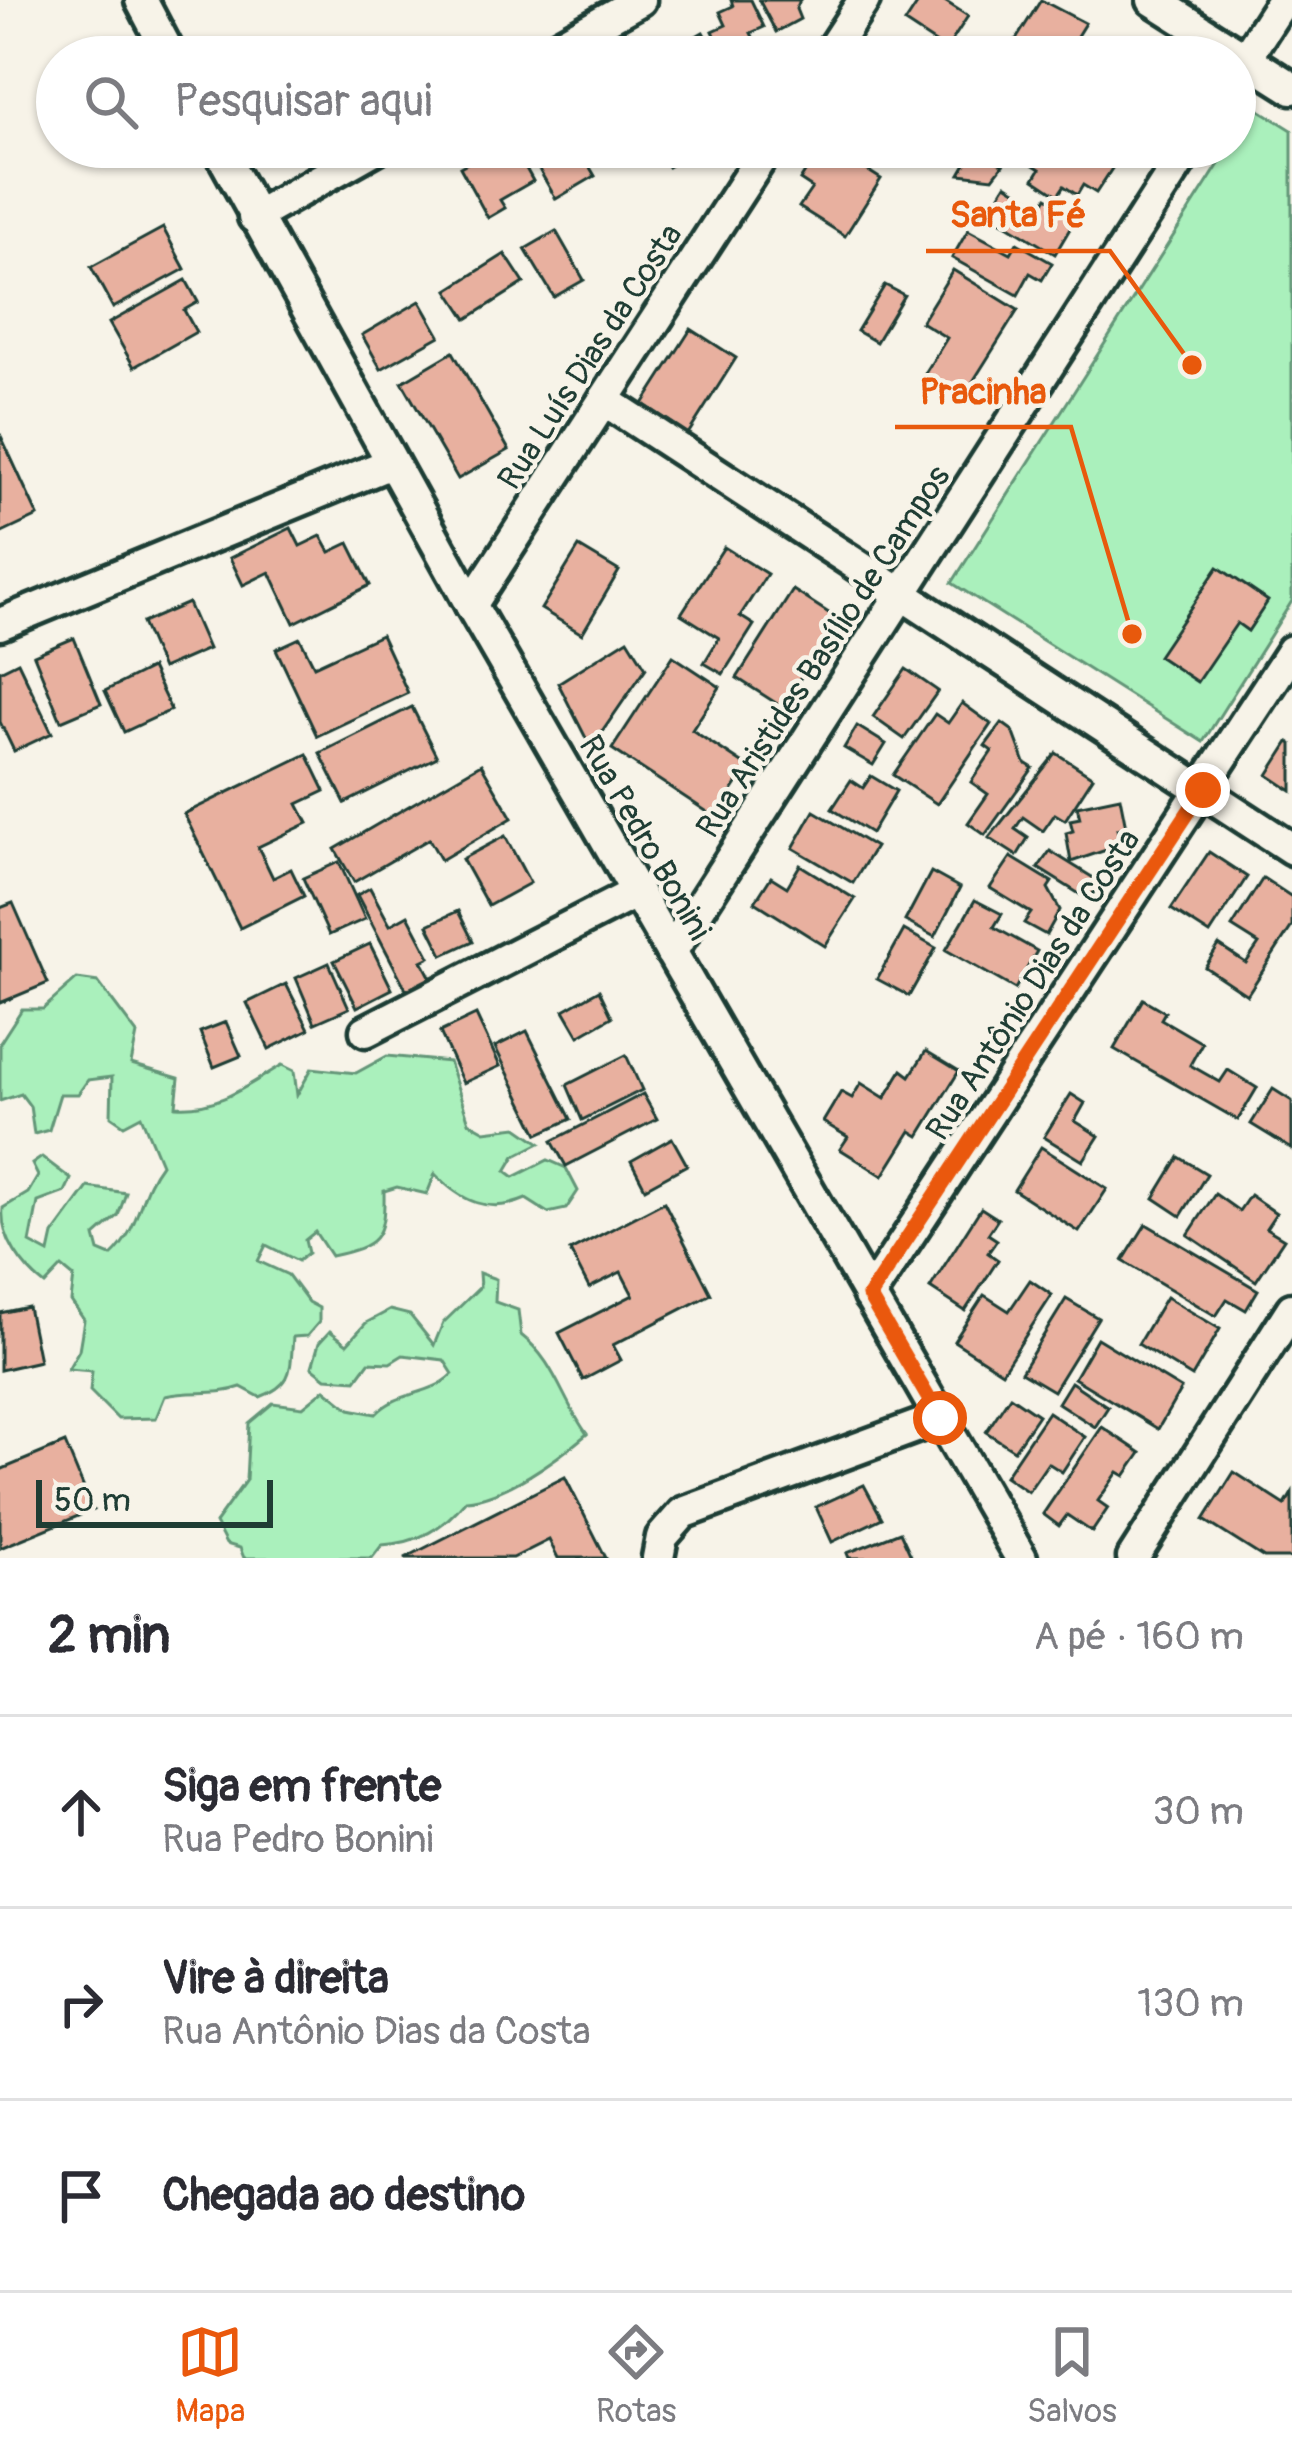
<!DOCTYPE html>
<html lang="pt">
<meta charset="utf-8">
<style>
:root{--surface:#fff;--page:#f7f7f7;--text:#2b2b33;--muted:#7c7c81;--line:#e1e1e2;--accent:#ea580c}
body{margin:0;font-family:Pangolin,sans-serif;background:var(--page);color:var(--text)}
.scale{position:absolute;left:36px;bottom:30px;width:237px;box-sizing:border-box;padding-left:12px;border:6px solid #1f3d34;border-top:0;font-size:33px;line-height:42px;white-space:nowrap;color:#1f3d34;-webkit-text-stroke:9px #f7f3e8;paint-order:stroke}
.stop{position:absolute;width:36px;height:36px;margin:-27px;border:9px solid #ea580c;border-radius:50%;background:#fff}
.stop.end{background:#ea580c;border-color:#fff;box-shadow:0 3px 12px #0008}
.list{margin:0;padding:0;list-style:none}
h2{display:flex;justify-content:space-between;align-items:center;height:156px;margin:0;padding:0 48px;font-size:51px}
h2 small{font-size:39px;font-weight:400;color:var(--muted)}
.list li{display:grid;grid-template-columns:78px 1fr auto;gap:36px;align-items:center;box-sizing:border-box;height:192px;padding:0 48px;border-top:3px solid var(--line)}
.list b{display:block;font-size:45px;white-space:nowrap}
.list p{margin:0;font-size:39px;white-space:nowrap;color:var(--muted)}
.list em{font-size:39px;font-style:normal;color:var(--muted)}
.icon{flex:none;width:66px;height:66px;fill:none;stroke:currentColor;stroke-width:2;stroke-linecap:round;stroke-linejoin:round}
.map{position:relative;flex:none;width:1292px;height:1558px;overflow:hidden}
.search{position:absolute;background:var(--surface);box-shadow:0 3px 9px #0004;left:36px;right:36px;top:36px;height:132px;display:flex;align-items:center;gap:30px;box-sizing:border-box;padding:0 42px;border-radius:66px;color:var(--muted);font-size:45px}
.sheet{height:732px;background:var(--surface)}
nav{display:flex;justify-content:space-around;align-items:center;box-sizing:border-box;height:168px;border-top:3px solid var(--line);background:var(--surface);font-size:33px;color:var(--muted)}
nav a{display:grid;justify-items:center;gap:6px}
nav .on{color:var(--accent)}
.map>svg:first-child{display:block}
.green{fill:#aaf0bc;stroke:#649678;stroke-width:3}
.building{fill:#e8b09f;stroke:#1f3d34;stroke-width:3}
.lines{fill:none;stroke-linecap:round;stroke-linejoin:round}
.minor-casing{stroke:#1f3d34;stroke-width:39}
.minor{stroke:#f7f3e8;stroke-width:30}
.route{stroke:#ea580c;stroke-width:15}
.labels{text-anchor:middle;stroke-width:9;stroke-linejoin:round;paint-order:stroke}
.street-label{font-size:33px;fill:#1f3d34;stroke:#f7f3e8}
.leader{fill:none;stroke:#e8590c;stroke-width:4.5}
.callout-dot{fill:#e8590c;stroke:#f7f3e8;stroke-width:4.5}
.callout-label{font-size:36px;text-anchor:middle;font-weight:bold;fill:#e8590c;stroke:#f7f3e8;stroke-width:9;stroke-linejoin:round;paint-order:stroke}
</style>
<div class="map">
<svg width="1292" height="1558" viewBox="0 0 1292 1558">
<rect width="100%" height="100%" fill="#f7f3e8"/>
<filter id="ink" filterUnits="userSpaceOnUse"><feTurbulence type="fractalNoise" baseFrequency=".00833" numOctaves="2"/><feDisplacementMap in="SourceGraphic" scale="24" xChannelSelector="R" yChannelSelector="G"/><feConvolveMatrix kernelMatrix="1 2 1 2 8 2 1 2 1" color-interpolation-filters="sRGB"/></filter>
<g filter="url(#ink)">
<!-- green -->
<g class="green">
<path d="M 1255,107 L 1292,130 L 1292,601 L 1203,742 L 952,583 L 1230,147 L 1235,147 Z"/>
<path d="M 77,979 L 98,982 L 137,1034 L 131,1064 L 179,1078 L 176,1106 C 219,1109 246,1086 282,1065 L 294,1071 L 297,1095 L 312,1068 L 356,1073 L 387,1056 L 449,1062 L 469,1122 L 485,1131 L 517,1127 L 540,1143 L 515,1156 L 506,1171 L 514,1177 L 548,1160 L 566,1168 L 578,1191 L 566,1209 L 548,1213 L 526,1199 C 489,1215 461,1201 435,1174 L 427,1194 L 397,1187 L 384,1191 C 385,1239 378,1246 331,1256 L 315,1232 L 305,1240 L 308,1253 L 298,1261 L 266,1245 L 258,1261 L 288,1275 L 308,1302 L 319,1308 L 319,1322 L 307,1336 L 293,1337 C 290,1370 294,1384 260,1397 L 241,1387 C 214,1397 193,1389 165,1396 L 156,1418 L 118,1419 L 90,1391 L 92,1371 L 68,1369 L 79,1350 L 84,1320 L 71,1301 L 74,1277 L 62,1267 L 45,1285 C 23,1268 0,1238 3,1208 L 28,1193 L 38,1176 L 32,1164 L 42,1157 L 71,1179 L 65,1192 L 38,1202 L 30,1243 L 49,1253 L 53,1235 L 88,1187 L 126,1193 L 118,1216 L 95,1236 L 99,1251 L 111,1256 C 140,1230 138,1194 161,1164 L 141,1116 L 124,1125 L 111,1116 L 112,1077 L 88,1080 L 78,1094 L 60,1094 L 49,1130 L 34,1134 L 30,1106 L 21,1094 L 0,1101 L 0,1043 L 22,1009 L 43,1009 Z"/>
<path d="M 479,1273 L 496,1279 L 495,1302 L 518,1310 L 521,1335 C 555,1361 562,1400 587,1434 C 556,1460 505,1497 466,1500 C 443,1529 418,1543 382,1545 L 372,1558 L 244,1558 L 240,1548 L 226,1544 L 215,1523 L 246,1480 L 249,1423 L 273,1403 L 303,1407 L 325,1389 L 350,1409 L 376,1414 C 399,1390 430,1397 453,1374 L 444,1360 L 403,1355 L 390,1363 L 369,1362 L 356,1380 L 326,1378 L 312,1367 L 319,1343 L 330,1331 L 347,1344 L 366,1323 L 390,1310 L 410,1315 L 434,1345 L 443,1323 L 480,1287 Z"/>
</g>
<!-- building -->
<g class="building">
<path d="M 731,0 L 751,0 L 764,27 L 751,33 L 756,43 L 746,48 L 748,57 L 725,57 L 713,31 L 726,25 L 720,12 L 733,6 Z"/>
<path d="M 759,0 L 800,0 L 796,9 L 800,19 L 776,32 Z"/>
<path d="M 920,0 L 943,0 L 968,16 L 946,50 L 905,23 Z"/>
<path d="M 1041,0 L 1085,23 L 1064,57 L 1005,57 Z"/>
<path d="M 703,32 L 717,57 L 674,57 L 670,51 Z"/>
<path d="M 1109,39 L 1137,57 L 1097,57 Z"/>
<path d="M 497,147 L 514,147 L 533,181 L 500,200 L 505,208 L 488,218 L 460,167 Z"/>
<path d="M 526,147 L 578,147 L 595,176 L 556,199 Z"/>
<path d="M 656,147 L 701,147 L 668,167 Z"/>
<path d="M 821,147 L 831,147 L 881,179 L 845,236 L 799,207 L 812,188 L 800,180 Z"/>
<path d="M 1032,147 L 1082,147 L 1113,167 L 1096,193 L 1083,185 L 1077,195 L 1064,186 L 1058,195 L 1034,179 L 1040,169 L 1024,159 Z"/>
<path d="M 975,148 L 1003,165 L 993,178 L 960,174 Z"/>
<path d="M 1006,184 L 1042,206 L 1047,197 L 1078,215 L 1055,254 L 988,213 Z"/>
<path d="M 163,228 L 185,269 L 113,308 L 91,267 Z"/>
<path d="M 968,230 L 1011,253 L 1017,243 L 1052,263 L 1042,280 L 1030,273 L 1018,295 L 952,258 Z"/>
<path d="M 556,231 L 584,280 L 554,297 L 525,249 Z"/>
<path d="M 505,254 L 524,283 L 467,319 L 448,290 Z"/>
<path d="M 953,270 L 1018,310 L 962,399 L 924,375 L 947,338 L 921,322 Z"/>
<path d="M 186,280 L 198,302 L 184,310 L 196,332 L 134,367 L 109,323 Z"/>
<path d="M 885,285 L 904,295 L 876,342 L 857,331 Z"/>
<path d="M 420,301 L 440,336 L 381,369 L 362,335 Z"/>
<path d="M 691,329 L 736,358 L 688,434 L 643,404 Z"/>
<path d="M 453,352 L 509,450 L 458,479 L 402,382 Z"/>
<path d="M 0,434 L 38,516 L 0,534 Z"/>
<path d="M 291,528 L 300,546 L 321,536 L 330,552 L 349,543 L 370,585 L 294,623 L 270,572 L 243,585 L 230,558 Z"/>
<path d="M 579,547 L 619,571 L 582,634 L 541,609 Z"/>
<path d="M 724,547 L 767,574 L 740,616 L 754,625 L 723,674 L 704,663 L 719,638 L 681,614 Z"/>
<path d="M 1218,567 L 1268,601 L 1248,631 L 1237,623 L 1197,682 L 1158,656 Z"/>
<path d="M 793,590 L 838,619 L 782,707 L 737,678 Z"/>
<path d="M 188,603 L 208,649 L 162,669 L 142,623 Z"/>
<path d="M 381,635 L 408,693 L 317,736 L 276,649 L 300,638 L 314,666 Z"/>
<path d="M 74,638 L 101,704 L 61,721 L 34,655 Z"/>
<path d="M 628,639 L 646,668 L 591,748 L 558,683 Z"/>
<path d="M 673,656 L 720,687 L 692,730 L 748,767 L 715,817 L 612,749 Z"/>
<path d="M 18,662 L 52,733 L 14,751 L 0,722 L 0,671 Z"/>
<path d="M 151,668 L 171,710 L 124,732 L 105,691 Z"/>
<path d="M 906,669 L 938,691 L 904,739 L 873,717 Z"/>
<path d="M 962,703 L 991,724 L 937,804 L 893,775 L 935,714 L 948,723 Z"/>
<path d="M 412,707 L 437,757 L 345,803 L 320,753 Z"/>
<path d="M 1002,723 L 1013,731 L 1025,763 L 1033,768 L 985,835 L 968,823 L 988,794 L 971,782 L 992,751 L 985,746 Z"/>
<path d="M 857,726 L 886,744 L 873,765 L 844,748 Z"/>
<path d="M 1289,742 L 1292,744 L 1292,791 L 1268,775 Z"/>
<path d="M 1056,753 L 1093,777 L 1065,820 L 1055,814 L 1043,831 L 1023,817 L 1015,829 L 1028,838 L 1017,856 L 989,838 Z"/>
<path d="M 307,754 L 325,791 L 298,804 L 308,823 L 258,847 L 273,878 L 291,869 L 304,896 L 240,928 L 184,814 Z"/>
<path d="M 481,764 L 512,818 L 441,860 L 429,839 L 354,882 L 335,849 Z"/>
<path d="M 871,776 L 896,791 L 871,833 L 832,809 L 851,780 L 863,788 Z"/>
<path d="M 1120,797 L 1126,827 L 1117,829 L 1121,845 L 1071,862 L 1066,833 L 1073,831 L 1070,820 L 1080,818 L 1077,806 Z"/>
<path d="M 814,811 L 875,847 L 853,883 L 793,848 Z"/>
<path d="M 505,836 L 530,883 L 488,906 L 462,859 Z"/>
<path d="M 1050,851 L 1100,882 L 1089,900 L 1038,868 Z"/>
<path d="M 1209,852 L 1247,877 L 1210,934 L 1171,909 Z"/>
<path d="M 1011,857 L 1052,882 L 1048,888 L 1060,910 L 1046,935 L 1024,923 L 1031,913 L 990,888 Z"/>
<path d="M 339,862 L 365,919 L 329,935 L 303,878 Z"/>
<path d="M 800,865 L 855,899 L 825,946 L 755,902 L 771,877 L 787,887 Z"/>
<path d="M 931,872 L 960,888 L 935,937 L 905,921 Z"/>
<path d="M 1263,878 L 1292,897 L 1292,926 L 1247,995 L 1205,967 L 1219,945 L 1246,963 L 1259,944 L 1232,927 Z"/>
<path d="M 370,888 L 390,925 L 408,915 L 430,957 L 422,961 L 431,978 L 407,991 L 357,895 Z"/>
<path d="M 975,900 L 1002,914 L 994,927 L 1037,951 L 1015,989 L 946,950 Z"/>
<path d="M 13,903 L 48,983 L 0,1003 L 0,908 Z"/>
<path d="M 458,911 L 473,941 L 443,955 L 428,925 Z"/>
<path d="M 904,930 L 936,948 L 909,996 L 877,979 Z"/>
<path d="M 370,944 L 392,989 L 357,1007 L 334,961 Z"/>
<path d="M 329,963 L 349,1008 L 315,1023 L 296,978 Z"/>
<path d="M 286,984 L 309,1029 L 269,1049 L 247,1003 Z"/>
<path d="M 599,990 L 612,1017 L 579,1036 L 564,1010 Z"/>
<path d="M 1143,999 L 1165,1012 L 1161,1019 L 1202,1043 L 1190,1065 L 1220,1082 L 1228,1070 L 1257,1088 L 1238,1120 L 1114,1049 Z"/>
<path d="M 476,1015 L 500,1066 L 463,1083 L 440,1032 Z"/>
<path d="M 226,1022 L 241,1056 L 214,1067 L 200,1032 Z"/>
<path d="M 527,1031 L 571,1119 L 538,1134 L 495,1047 Z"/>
<path d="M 926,1051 L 959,1071 L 919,1136 L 911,1131 L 883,1176 L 840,1149 L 848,1137 L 823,1122 L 841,1092 L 852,1098 L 861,1083 L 885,1098 L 902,1070 L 910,1076 Z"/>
<path d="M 626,1055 L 642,1090 L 582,1120 L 567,1085 Z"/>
<path d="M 1273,1089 L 1292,1101 L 1292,1149 L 1251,1124 Z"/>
<path d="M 643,1094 L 657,1119 L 566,1166 L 552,1141 Z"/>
<path d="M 1071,1094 L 1085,1103 L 1075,1121 L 1099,1136 L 1083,1161 L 1044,1137 Z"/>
<path d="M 672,1138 L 687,1165 L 645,1188 L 631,1161 Z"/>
<path d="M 1041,1147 L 1107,1189 L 1079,1232 L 1014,1190 Z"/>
<path d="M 1179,1157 L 1207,1174 L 1181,1216 L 1154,1198 Z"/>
<path d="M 1215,1194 L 1239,1211 L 1250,1195 L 1276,1213 L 1266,1228 L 1284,1239 L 1256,1281 L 1188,1235 Z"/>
<path d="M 664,1202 L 711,1294 L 613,1345 L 621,1360 L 583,1380 L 559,1333 L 633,1295 L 621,1272 L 589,1288 L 570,1251 Z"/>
<path d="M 981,1208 L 998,1219 L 988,1234 L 997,1240 L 988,1253 L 998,1260 L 965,1311 L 930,1288 Z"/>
<path d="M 1146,1224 L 1258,1290 L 1246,1310 L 1227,1299 L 1216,1316 L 1123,1261 Z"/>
<path d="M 1030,1280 L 1052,1295 L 1002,1372 L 954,1341 L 984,1295 L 1009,1311 Z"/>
<path d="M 1166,1297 L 1220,1329 L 1192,1377 L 1138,1344 Z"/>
<path d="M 1066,1299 L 1098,1318 L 1053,1391 L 1021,1372 Z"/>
<path d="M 28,1307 L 39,1361 L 0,1370 L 0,1313 Z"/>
<path d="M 1097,1338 L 1181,1389 L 1158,1429 L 1074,1378 Z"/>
<path d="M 1071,1382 L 1108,1407 L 1095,1427 L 1058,1403 Z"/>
<path d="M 1010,1396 L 1038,1415 L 1014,1450 L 986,1432 Z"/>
<path d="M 1048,1412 L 1085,1437 L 1062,1472 L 1048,1463 L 1028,1492 L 1005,1476 Z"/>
<path d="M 1102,1427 L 1141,1453 L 1125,1476 L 1118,1472 L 1098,1501 L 1108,1508 L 1092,1532 L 1067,1515 L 1059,1526 L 1043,1514 Z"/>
<path d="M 65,1443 L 93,1510 L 0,1548 L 0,1470 Z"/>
<path d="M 1234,1472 L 1285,1505 L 1292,1493 L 1292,1558 L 1264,1558 L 1204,1520 Z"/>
<path d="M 565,1477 L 606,1558 L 558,1558 L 549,1540 L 513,1558 L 405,1558 Z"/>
<path d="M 864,1485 L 882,1518 L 832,1542 L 816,1507 Z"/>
<path d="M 900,1532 L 912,1558 L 849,1558 L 847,1553 Z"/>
</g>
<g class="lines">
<defs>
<g id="minor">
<path d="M 141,0 L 171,57"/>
<path d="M 1153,0 L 1292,88"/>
<path d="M 538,57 L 640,0"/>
<path d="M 827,57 L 864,0"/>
<path d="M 1237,71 L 1283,0"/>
<path d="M 218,147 L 471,605 L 1021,1558"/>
<path d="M 254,217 L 378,147"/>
<path d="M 604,400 L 1292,849"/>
<path d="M 471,605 L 768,147"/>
<path d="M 0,624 L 391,463"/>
<path d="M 671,952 L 1189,147"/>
<path d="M 366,1031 L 637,892"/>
<path d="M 869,1296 L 1292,651"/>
<path d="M 658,1558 L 662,1537 L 683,1513 L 940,1418"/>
<path d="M 1133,1558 L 1292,1309"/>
</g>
</defs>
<!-- minor casing -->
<use href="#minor" class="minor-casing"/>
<!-- minor -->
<use href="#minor" class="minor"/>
</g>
</g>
<g class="lines" filter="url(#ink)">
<!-- route -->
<path class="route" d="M 940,1418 L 869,1296 L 1203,790"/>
</g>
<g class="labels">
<!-- street labels -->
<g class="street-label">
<text transform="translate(589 356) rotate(-57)" y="12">Rua Luís Dias da Costa</text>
<text transform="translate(822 651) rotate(-57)" y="12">Rua Aristides Basílio de Campos</text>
<text transform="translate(646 837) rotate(60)" y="12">Rua Pedro Bonini</text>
<text transform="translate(1032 984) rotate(-57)" y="12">Rua Antônio Dias da Costa</text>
</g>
</g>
<!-- callouts -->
<path class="leader" d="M1192 365L1110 251H926M1132 634L1071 427H895"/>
<g class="callout-dot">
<circle cx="1192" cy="365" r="12"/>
<circle cx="1132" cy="634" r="12"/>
</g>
<g class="callout-label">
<text x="1018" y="227">Santa Fé</text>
<text x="983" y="404">Pracinha</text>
</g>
</svg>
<div class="scale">50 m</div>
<div class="stop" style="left:940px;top:1418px"></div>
<div class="stop end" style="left:1203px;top:790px"></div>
<div class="search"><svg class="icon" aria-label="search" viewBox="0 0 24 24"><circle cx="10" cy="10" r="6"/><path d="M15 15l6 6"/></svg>Pesquisar aqui</div>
</div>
<section class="sheet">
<h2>2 min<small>A pé · 160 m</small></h2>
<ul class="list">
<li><svg class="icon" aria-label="ahead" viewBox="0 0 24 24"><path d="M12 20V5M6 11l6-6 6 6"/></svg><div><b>Siga em frente</b><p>Rua Pedro Bonini</p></div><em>30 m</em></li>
<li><svg class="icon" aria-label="right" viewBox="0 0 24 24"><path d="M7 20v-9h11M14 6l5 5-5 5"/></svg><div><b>Vire à direita</b><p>Rua Antônio Dias da Costa</p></div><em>130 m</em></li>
<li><svg class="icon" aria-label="arrive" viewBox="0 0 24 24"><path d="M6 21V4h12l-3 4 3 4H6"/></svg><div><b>Chegada ao destino</b></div></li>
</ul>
</section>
<nav>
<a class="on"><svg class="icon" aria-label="map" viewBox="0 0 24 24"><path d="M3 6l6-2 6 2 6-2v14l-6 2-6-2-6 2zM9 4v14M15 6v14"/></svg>Mapa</a>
<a><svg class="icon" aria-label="directions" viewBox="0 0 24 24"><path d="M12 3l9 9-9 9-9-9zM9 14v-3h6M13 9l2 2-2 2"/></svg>Rotas</a>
<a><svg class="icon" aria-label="saved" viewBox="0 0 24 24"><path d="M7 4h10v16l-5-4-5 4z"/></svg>Salvos</a>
</nav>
